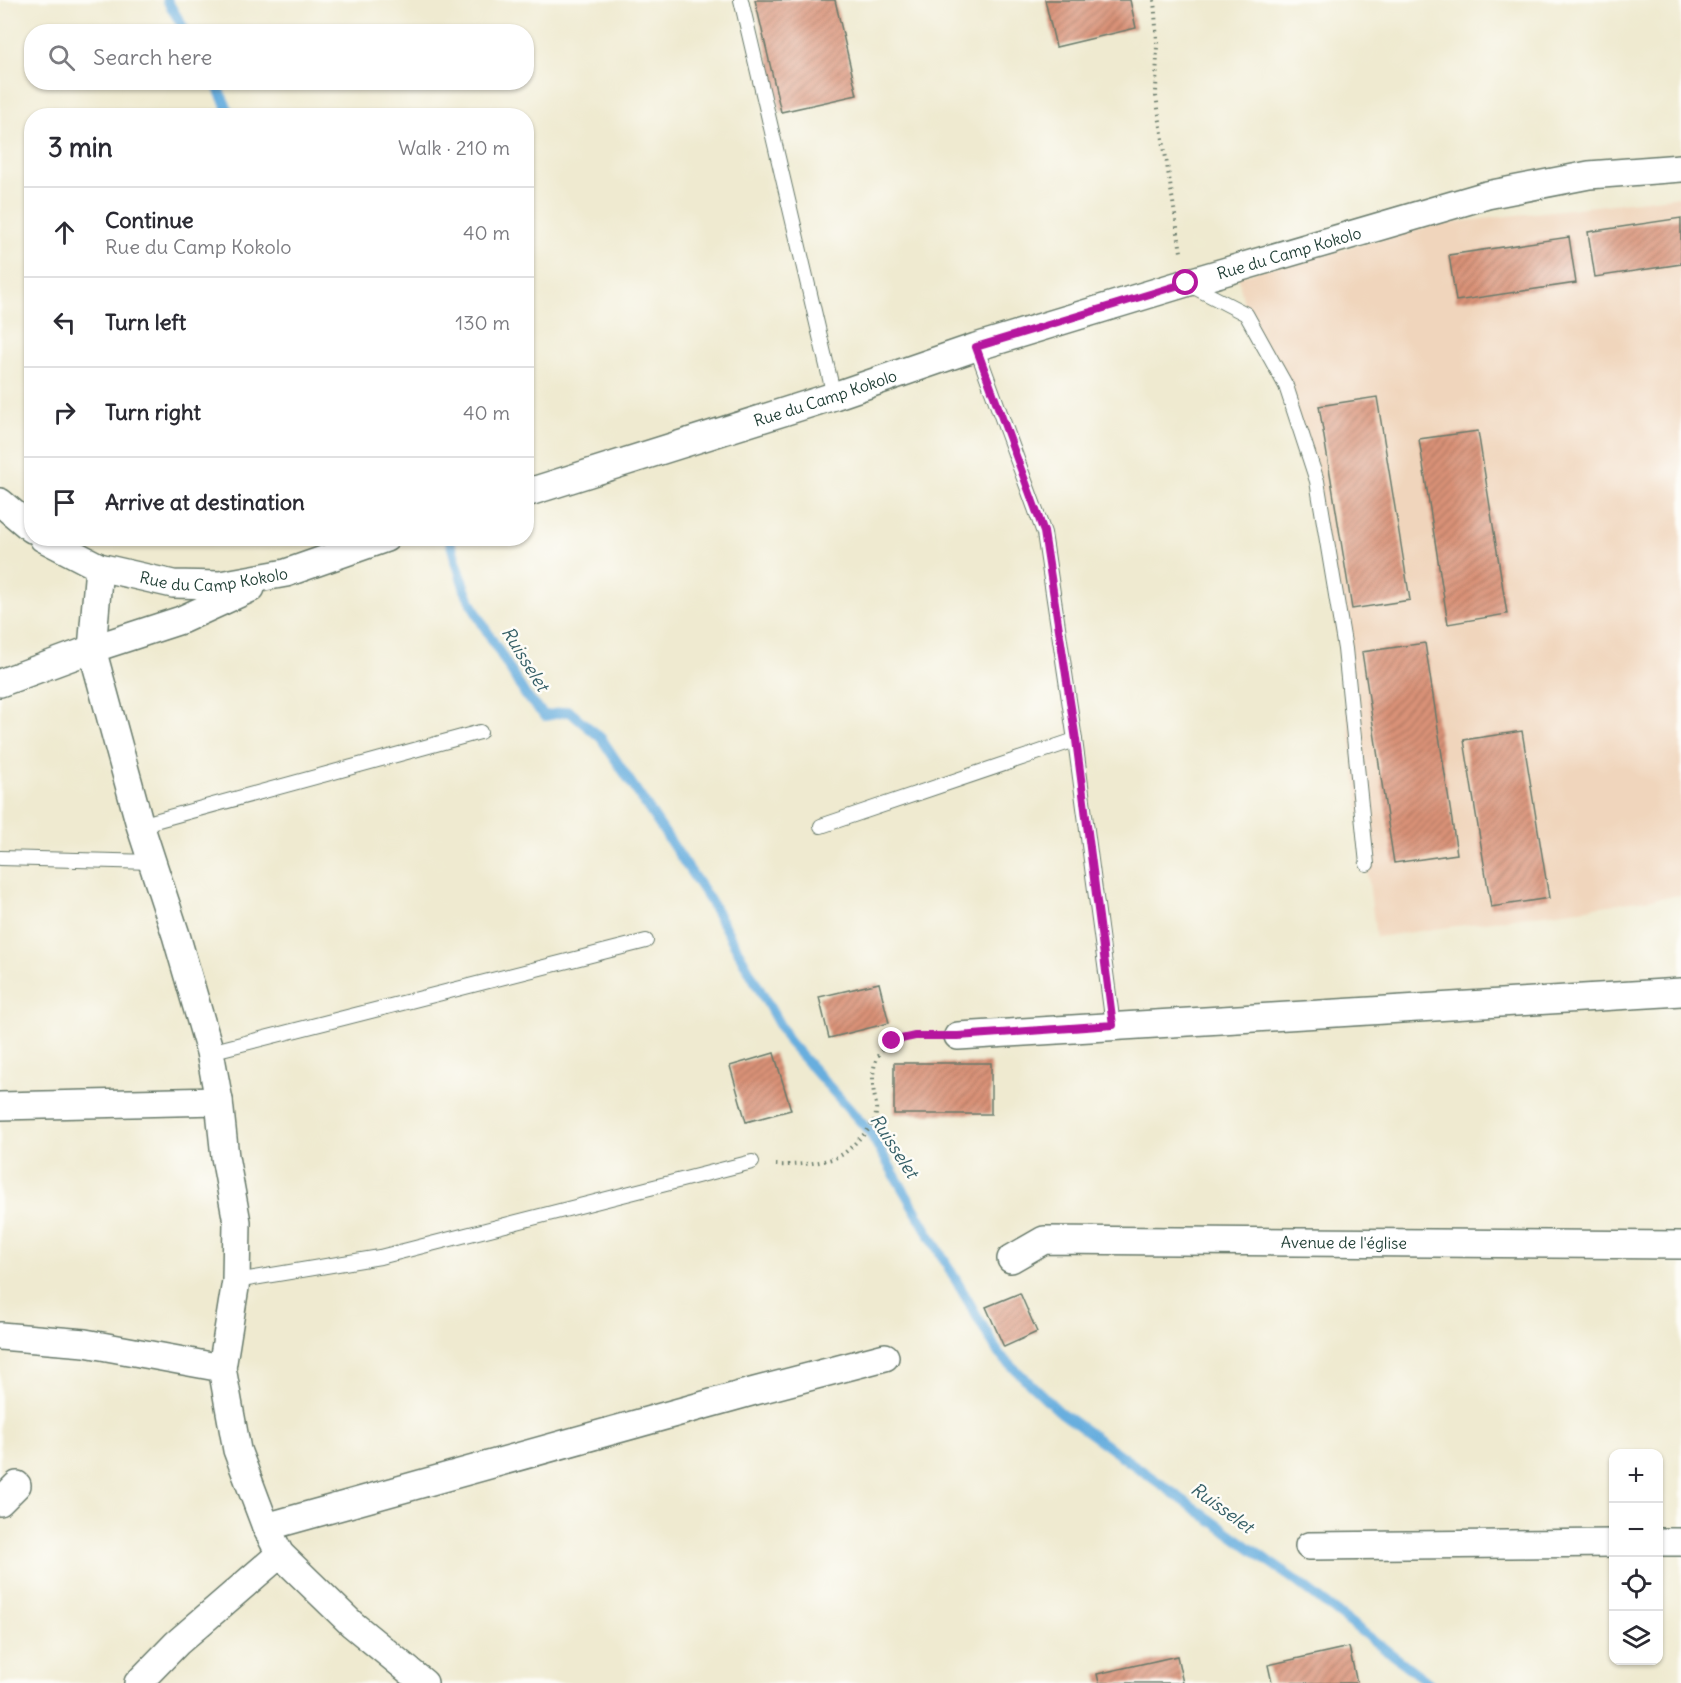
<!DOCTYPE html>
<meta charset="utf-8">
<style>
:root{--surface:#fff;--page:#f7f7f7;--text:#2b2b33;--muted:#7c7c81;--line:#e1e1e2}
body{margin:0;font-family:Delius,sans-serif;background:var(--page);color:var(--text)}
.controls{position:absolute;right:18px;bottom:18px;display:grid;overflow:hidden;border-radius:12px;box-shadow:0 2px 4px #0004}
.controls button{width:54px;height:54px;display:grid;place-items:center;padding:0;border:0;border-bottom:2px solid var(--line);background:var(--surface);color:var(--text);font:30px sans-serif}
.stop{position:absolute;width:18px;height:18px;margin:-14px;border:4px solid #b5179e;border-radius:50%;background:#fff}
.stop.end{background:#b5179e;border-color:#fff;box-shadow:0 2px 6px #0008}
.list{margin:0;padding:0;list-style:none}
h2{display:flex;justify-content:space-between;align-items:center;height:78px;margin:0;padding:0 24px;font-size:26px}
h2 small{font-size:20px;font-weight:400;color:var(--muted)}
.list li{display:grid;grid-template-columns:39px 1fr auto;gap:18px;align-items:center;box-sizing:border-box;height:90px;padding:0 24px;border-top:2px solid var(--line)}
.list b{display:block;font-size:22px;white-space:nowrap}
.list p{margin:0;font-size:20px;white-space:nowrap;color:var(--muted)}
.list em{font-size:20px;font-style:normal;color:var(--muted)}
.icon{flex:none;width:33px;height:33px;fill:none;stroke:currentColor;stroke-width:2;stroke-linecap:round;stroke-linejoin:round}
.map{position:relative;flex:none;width:1681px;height:1683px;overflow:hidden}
.search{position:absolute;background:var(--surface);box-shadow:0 2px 4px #0004;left:24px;top:24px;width:510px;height:66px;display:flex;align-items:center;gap:15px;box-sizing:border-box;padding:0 21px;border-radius:24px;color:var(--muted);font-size:22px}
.panel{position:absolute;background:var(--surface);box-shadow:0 2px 4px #0004;left:24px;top:108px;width:510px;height:438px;border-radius:24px}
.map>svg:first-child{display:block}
.built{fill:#f0d5bc}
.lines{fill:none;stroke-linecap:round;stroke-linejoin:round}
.stream{stroke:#67aede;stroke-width:10}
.building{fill:url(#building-hatch)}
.lane-casing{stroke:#687a6b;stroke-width:16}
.street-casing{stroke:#687a6b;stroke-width:30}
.path{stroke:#687a6b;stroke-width:4;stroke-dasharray:1.5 4.5;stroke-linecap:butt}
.lane{stroke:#fff;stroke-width:14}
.street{stroke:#fff;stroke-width:27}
.route{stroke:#b5179e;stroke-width:8}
.labels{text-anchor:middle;stroke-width:5;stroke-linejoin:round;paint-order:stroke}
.street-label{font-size:16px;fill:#1f3d34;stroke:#fdfcf7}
.water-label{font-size:18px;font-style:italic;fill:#355f67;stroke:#fdfcf7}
</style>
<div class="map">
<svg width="1681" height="1683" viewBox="0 0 1681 1683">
<defs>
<pattern id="building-hatch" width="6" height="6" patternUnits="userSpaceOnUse" patternTransform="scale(1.5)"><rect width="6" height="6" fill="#d99177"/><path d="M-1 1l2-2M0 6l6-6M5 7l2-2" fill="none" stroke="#af7862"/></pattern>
</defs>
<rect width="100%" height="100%" fill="#fdfcf7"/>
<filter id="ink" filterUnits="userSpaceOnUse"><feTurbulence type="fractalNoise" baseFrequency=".0167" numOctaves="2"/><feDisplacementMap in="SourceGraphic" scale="12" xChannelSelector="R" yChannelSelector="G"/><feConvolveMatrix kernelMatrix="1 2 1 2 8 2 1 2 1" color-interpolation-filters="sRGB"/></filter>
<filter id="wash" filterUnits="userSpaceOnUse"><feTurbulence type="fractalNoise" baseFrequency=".008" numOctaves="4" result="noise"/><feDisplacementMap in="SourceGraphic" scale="24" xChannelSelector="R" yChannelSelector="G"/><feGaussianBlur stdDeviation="1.35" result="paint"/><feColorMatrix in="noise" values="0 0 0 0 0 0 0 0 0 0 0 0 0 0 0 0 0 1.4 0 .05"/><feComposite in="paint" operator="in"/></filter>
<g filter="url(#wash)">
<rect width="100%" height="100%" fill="#efead0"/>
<!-- built -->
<path class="built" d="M 1681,196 L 1681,895 L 1376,937 L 1317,481 L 1286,386 L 1246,314 L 1238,276 L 1439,224 Z"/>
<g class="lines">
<!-- stream -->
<g class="stream">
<path d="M 167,0 L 186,32"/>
<path d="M 215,82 L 231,116"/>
<path d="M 449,538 L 465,590 L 479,618 L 526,696 L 545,716 L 569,711 L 601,738 L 709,899 L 789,1042 L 869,1131 L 999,1354 L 1060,1412 L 1292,1578 L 1429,1683"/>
</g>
</g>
<g id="blocks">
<!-- building -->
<g class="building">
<path d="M 755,0 L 835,0 L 857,95 L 781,112 Z"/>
<path d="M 1045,0 L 1130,0 L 1136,28 L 1056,47 Z"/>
<path d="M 1681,218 L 1681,264 L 1595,277 L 1588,232 Z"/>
<path d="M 1569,237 L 1576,283 L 1456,301 L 1449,255 Z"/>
<path d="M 1377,397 L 1410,600 L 1352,609 L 1319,406 Z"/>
<path d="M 1478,431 L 1507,614 L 1448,624 L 1419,439 Z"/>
<path d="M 1425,643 L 1457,854 L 1394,863 L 1362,652 Z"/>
<path d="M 1522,731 L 1549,898 L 1491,907 L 1464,740 Z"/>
<path d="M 879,983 L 889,1023 L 829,1038 L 819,997 Z"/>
<path d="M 774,1053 L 791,1110 L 746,1122 L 730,1066 Z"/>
<rect x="894" y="1063" width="97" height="51"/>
<path d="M 1020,1293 L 1037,1332 L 1004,1347 L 986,1307 Z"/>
<path d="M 1349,1647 L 1357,1683 L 1272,1683 L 1268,1665 Z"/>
<path d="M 1177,1656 L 1183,1683 L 1099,1683 L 1097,1674 Z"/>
</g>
</g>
</g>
<g filter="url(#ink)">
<use href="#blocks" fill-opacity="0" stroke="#687a6b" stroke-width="1.5"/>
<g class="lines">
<defs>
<g id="lane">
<path d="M 741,0 L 834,396"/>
<path d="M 1188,284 L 1246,314 L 1286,386 L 1317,481 L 1345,649 L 1367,864"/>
<path d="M 976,347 L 1044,533 L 1075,740 L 1113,1025"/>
<path d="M 140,825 L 480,732"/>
<path d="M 821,826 L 1075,740"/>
<path d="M 0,858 L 153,862"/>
<path d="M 210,1052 L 646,941"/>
<path d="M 236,1281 L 380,1257 L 752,1162"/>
</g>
<g id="street">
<path id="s1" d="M 526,493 L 834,396 L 976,347 L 1186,283 L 1487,195 L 1589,175 L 1681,168"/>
<path d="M 0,502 L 32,529"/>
<path id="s2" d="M 43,538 L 99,567 L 173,584 L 220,585 L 286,573 L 386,538"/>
<path d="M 99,567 L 92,649 L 140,825 L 176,935 L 210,1052 L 219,1101 L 225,1157 L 237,1222 L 236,1281 L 222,1368 L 237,1450 L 266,1527 L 280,1554 L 352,1624 L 424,1683"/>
<path d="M 0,683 L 92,649 L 181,620 L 251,588"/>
<path d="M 958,1036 L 1681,992"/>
<path d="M 0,1106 L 219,1101"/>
<path id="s3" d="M 1011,1259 L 1044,1240 L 1681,1245"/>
<path d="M 0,1336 L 85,1343 L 222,1368"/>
<path d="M 0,1502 L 17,1485"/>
<path d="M 266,1527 L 751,1392 L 885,1357"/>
<path d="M 1658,1542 L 1681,1542"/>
<path d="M 1309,1546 L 1614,1543"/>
<path d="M 138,1683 L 177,1643 L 280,1554"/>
</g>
</defs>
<!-- lane casing -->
<use href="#lane" class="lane-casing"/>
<!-- street casing -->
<use href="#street" class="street-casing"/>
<!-- path -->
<g class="path">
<path d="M 1154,0 L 1157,41 L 1156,96 L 1181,252"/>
<path d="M 776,1165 C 793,1166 830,1163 843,1154 C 849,1150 855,1143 860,1138 C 867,1132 876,1122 876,1112 C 877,1103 873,1093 873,1084 C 872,1045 892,1036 928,1036"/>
</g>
<!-- lane -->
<use href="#lane" class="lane"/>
<!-- street -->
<use href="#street" class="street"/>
</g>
</g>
<g class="lines" filter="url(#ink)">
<!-- route -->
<path class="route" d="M 892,1041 L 915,1036 L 958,1036 L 1113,1025 L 1076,740 L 1044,532 L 976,347 L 1186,283"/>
</g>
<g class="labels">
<!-- street labels -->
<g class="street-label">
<text dy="6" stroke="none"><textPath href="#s1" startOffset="800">Rue du Camp Kokolo</textPath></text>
<text dy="6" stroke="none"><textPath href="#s1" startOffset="314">Rue du Camp Kokolo</textPath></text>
<text dy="6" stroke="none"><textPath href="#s2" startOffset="180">Rue du Camp Kokolo</textPath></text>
<text dy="6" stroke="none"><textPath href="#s3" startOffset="338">Avenue de l'église</textPath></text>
</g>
<!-- water labels -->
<g class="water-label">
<text transform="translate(525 659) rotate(58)" y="6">Ruisselet</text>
<text transform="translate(894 1146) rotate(57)" y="6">Ruisselet</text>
<text transform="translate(1222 1508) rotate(36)" y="6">Ruisselet</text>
</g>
</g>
</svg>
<div class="controls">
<button>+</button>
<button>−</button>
<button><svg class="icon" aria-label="locate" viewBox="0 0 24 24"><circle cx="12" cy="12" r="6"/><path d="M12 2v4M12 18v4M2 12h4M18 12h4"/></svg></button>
<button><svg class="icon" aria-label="layers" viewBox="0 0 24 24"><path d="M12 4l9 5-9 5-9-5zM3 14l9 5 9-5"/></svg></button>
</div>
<div class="stop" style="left:1186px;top:283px"></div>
<div class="stop end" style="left:892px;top:1041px"></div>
<div class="search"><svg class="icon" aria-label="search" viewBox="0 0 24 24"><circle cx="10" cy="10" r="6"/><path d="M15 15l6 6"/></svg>Search here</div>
<section class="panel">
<h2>3 min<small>Walk · 210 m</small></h2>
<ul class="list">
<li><svg class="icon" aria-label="ahead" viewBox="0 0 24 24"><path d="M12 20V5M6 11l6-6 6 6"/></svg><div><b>Continue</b><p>Rue du Camp Kokolo</p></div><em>40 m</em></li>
<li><svg class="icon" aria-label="left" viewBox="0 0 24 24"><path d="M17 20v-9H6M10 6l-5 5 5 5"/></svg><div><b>Turn left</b></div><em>130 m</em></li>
<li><svg class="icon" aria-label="right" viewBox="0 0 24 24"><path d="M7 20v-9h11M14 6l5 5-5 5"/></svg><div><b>Turn right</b></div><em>40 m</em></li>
<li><svg class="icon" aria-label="arrive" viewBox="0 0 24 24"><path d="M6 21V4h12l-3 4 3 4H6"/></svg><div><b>Arrive at destination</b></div></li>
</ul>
</section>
</div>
